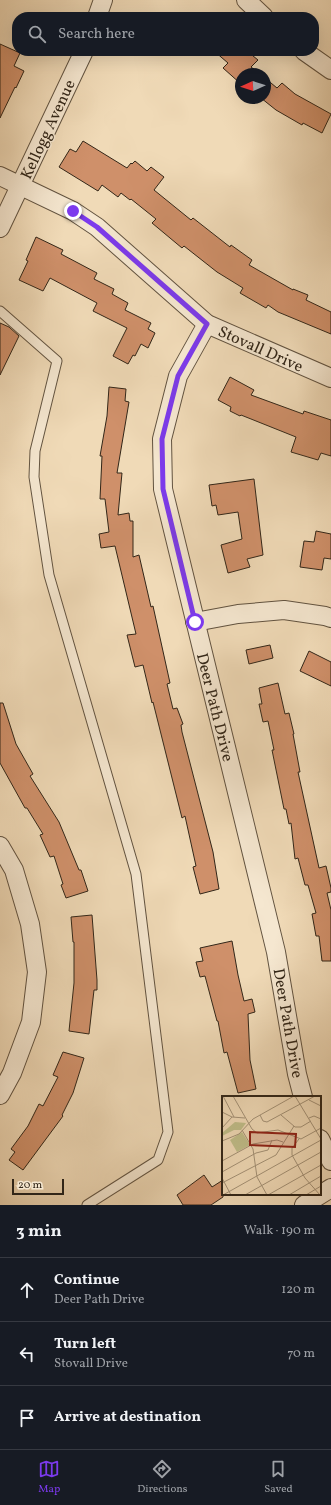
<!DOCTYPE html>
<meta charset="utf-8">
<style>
:root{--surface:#171b24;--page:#20242c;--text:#f1f3f6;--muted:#9ea1a6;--line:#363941;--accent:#7c3aed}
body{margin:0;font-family:Vollkorn,serif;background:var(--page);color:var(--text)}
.compass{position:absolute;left:235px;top:68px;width:36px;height:36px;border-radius:50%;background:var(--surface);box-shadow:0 4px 16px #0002;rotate:267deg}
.scale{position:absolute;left:12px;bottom:10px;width:52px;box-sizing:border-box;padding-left:4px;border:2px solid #322618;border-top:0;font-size:11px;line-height:14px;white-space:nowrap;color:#322618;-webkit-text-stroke:3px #f5e7d0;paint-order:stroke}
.stop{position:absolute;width:12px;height:12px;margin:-9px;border:3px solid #7c3aed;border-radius:50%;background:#fff}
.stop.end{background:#7c3aed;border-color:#fff;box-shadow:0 1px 4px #0008}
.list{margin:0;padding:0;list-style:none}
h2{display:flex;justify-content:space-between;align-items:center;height:52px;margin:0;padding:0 16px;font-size:17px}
h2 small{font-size:13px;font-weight:400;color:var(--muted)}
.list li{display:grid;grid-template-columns:26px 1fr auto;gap:12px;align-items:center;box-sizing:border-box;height:64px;padding:0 16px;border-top:1px solid var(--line)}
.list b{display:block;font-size:15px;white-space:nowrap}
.list p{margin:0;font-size:13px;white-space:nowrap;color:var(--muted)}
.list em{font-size:13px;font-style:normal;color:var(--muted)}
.icon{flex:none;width:22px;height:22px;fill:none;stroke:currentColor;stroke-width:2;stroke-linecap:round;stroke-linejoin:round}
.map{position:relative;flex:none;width:331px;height:1205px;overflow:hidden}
.search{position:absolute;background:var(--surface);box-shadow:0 4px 16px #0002;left:12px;right:12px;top:12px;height:44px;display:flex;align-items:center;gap:10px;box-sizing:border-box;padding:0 14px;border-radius:16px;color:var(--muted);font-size:15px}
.sheet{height:244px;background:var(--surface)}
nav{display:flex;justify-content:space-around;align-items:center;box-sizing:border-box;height:56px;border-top:1px solid var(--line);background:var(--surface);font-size:11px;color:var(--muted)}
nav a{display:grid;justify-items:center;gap:2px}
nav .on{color:var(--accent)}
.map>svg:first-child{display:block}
.building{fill:#cf906a;stroke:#322618}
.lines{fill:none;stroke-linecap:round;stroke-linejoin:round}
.service-casing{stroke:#625340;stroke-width:11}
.minor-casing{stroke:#625340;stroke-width:20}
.service{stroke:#f5e7d0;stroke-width:9}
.minor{stroke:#f5e7d0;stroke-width:18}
.route{stroke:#7c3aed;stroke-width:5}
.labels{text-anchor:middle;stroke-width:3;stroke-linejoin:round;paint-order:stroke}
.street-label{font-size:16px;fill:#322618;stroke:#f5e7d0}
.inset-road{fill:none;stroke:#a49277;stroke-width:1}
.view{fill:#8f2418;fill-opacity:0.15;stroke:#8f2418;stroke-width:2}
.inset-edge{fill:none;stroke:#322618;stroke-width:2}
</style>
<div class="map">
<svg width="331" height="1205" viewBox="0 0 331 1205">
<rect width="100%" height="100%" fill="#f0dab7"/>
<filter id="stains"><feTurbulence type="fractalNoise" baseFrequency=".005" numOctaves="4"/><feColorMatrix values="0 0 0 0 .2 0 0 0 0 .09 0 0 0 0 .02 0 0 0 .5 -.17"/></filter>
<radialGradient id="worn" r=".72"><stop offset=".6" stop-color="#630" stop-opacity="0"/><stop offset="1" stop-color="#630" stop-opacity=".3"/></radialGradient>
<!-- building -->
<g class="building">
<path d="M 0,44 L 20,53 L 14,66 L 24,71 L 16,88 L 15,87 L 0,118 Z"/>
<path d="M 214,51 L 247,51 L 258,60 L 251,67 L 260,74 L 241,74 L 241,84 L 223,68 L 228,63 Z"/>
<path d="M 265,78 L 277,88 L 282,83 L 295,94 L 331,114 L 322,133 L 303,123 L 302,125 L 276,110 L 261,98 L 265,98 Z"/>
<path d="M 83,141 L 127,168 L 131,163 L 132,164 L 135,161 L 147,171 L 151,167 L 164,177 L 154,190 L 191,220 L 193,218 L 230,247 L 231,245 L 252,260 L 249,265 L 293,290 L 293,289 L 308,295 L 306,300 L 331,312 L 331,334 L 278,312 L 268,305 L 266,308 L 240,293 L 243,288 L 217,272 L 184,246 L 182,248 L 152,223 L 156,219 L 131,199 L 130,200 L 121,193 L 118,197 L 102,185 L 98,191 L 59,167 L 70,149 L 76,152 Z"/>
<path d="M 36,237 L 63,250 L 61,254 L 97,273 L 94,279 L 114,289 L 112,294 L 128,303 L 125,310 L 151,323 L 148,329 L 155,333 L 148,348 L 141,344 L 135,356 L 133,355 L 128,364 L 113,356 L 127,328 L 93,311 L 97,303 L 50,278 L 43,291 L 19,280 L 28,261 L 26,260 Z"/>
<path d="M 0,323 L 9,327 L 19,336 L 0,375 Z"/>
<path d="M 230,377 L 254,390 L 251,395 L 303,414 L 304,411 L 331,420 L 331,456 L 321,453 L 318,460 L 291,452 L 296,437 L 241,415 L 240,416 L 230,411 L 231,407 L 218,400 Z"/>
<path d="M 109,387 L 126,389 L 125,401 L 129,402 L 117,473 L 122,473 L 118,515 L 129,513 L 130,521 L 133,521 L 133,557 L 139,555 L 151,607 L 153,606 L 170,683 L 167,684 L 173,709 L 177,708 L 183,724 L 181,725 L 182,732 L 213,852 L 219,889 L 200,894 L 193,867 L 196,866 L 185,816 L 182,818 L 153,702 L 152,703 L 143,665 L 135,667 L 127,635 L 136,634 L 115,546 L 101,548 L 99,534 L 109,532 L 105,499 L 100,499 L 102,456 L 100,456 L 107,416 Z"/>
<path d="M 254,479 L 263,555 L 247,559 L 250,567 L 228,573 L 221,545 L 242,539 L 238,512 L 218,515 L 216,505 L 212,506 L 209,485 Z"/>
<path d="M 316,531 L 331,534 L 331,559 L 324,558 L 322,570 L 300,567 L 304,541 L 314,542 Z"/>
<path d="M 270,645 L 273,658 L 249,664 L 246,650 Z"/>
<path d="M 309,651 L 331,662 L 331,686 L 300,671 Z"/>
<path d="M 278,683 L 285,714 L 289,713 L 294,734 L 293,734 L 300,772 L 298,772 L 319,868 L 326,866 L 331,888 L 331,892 L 327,893 L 331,910 L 331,961 L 322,961 L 319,936 L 316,936 L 312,914 L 316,913 L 308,885 L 305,885 L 298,858 L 295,859 L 291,823 L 289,824 L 286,809 L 284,809 L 272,750 L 274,750 L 268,721 L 263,722 L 259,704 L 262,704 L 259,688 Z"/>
<path d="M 0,703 L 3,703 L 16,744 L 33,774 L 30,776 L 59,822 L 79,870 L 81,870 L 88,891 L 66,898 L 61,885 L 63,884 L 54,856 L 50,857 L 40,835 L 43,834 L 27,808 L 25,808 L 0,763 Z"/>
<path d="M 92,915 L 97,980 L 97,990 L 94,990 L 89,1034 L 69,1031 L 74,983 L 74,942 L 73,942 L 71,917 Z"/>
<path d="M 232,941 L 238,975 L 244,1001 L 252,999 L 255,1012 L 248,1014 L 250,1060 L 256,1089 L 238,1093 L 227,1052 L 224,1053 L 218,1021 L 217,1021 L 205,976 L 200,977 L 196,962 L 203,961 L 200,948 Z"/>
<path d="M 63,1052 L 84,1058 L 73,1093 L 62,1115 L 63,1116 L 23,1170 L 9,1160 L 15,1152 L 11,1149 L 28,1126 L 39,1104 L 43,1106 L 58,1077 L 53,1075 Z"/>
<path d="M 204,1175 L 212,1187 L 223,1180 L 223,1197 L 211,1205 L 183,1205 L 177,1195 Z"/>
</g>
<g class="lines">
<defs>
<path id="service" d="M 0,311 L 57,361 L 35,451 L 34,477 L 49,575 L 136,874 L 168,1132 L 158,1160 L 87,1205"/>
<g id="minor">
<path d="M 246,0 L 264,17"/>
<path d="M 97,17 L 103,0"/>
<path d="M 304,51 L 331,70"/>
<path d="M 0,176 L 73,211 L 97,227 L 207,324 L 331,378"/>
<path d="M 0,228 L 84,51"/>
<path d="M 207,324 L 178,376 L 162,439 L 163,489 L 276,952 L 297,1074 L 303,1097"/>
<path d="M 195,622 L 238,614 L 284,610 L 325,616 L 331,618"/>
<path d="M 0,846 L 14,870 L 30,924 L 37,972 L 31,1022 L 12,1073 L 0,1095"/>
<path d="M 320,1139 L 331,1161"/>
<path d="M 304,1205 L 331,1188"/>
</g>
</defs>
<!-- service casing -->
<use href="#service" class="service-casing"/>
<!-- minor casing -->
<use href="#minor" class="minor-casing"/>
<!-- service -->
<use href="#service" class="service"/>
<!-- minor -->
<use href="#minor" class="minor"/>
</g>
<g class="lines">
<!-- route -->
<path class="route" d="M 73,211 L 97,227 L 207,324 L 178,376 L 162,439 L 163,489 L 195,622"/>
</g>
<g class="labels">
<!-- street labels -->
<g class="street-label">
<text transform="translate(47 129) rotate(-65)" y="6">Kellogg Avenue</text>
<text transform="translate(261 348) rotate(24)" y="6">Stovall Drive</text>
<text transform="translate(216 707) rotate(76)" y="6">Deer Path Drive</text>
<text transform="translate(289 1023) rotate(80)" y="6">Deer Path Drive</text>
</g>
</g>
<!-- overview -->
<g transform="translate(222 1096)">
<rect width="99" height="99" fill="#f0dab7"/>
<path d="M 13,26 L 24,27 L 19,34 L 12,34 L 0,40 L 0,37 ZM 20,36 L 28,49 L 15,56 L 8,44 Z" fill="#c0be8a"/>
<path class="inset-road" d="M 1,0 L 12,21M 11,0 L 30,33 L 35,37 L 56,34 L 79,43 L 99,32M 73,0 L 99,43M 87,4 L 99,10M 0,16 L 10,21 L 23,22M 38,19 L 41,25 L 45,26 L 93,0M 59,19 L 73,31 L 79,31 L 89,25M 87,22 L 92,20 L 99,23M 0,32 L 10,21M 20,34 L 31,53 L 35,81 L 45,99M 77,43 L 70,52 L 70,59 L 83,82 L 98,99M 0,45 L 17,38 L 31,23 L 72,0M 0,65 L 31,48 L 55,44 L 61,46M 0,76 L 34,57 L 46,54 L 50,44M 0,82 L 9,99M 0,87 L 54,59 L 72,30M 1,99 L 99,44M 23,99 L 99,56M 46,99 L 99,69M 67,99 L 99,80M 84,99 L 99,90"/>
<path class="view" d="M 28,36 L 74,38 L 73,51 L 28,49 Z"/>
<rect width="99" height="99" class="inset-edge"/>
</g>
<rect width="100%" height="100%" filter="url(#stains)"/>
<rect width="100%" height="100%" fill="url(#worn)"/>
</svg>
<svg class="compass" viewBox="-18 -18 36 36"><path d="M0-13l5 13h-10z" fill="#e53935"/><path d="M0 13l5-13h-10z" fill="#9ea1a6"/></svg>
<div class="scale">20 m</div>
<div class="stop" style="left:195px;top:622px"></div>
<div class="stop end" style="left:73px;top:211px"></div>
<div class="search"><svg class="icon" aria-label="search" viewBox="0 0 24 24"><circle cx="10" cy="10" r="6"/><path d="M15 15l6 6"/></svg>Search here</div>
</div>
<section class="sheet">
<h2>3 min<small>Walk · 190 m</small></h2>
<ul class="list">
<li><svg class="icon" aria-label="ahead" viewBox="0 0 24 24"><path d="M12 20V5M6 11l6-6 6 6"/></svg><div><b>Continue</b><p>Deer Path Drive</p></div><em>120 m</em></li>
<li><svg class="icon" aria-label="left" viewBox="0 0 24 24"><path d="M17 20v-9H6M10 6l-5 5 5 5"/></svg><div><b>Turn left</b><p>Stovall Drive</p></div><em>70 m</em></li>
<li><svg class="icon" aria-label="arrive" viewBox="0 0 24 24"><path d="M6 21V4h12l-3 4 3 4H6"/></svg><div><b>Arrive at destination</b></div></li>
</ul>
</section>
<nav>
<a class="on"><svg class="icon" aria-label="map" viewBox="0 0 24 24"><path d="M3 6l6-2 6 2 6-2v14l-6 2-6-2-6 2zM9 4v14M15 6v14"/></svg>Map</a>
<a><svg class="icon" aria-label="directions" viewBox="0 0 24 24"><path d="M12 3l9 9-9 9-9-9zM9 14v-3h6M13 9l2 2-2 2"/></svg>Directions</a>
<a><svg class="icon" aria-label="saved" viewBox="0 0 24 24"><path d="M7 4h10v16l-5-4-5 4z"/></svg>Saved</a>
</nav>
